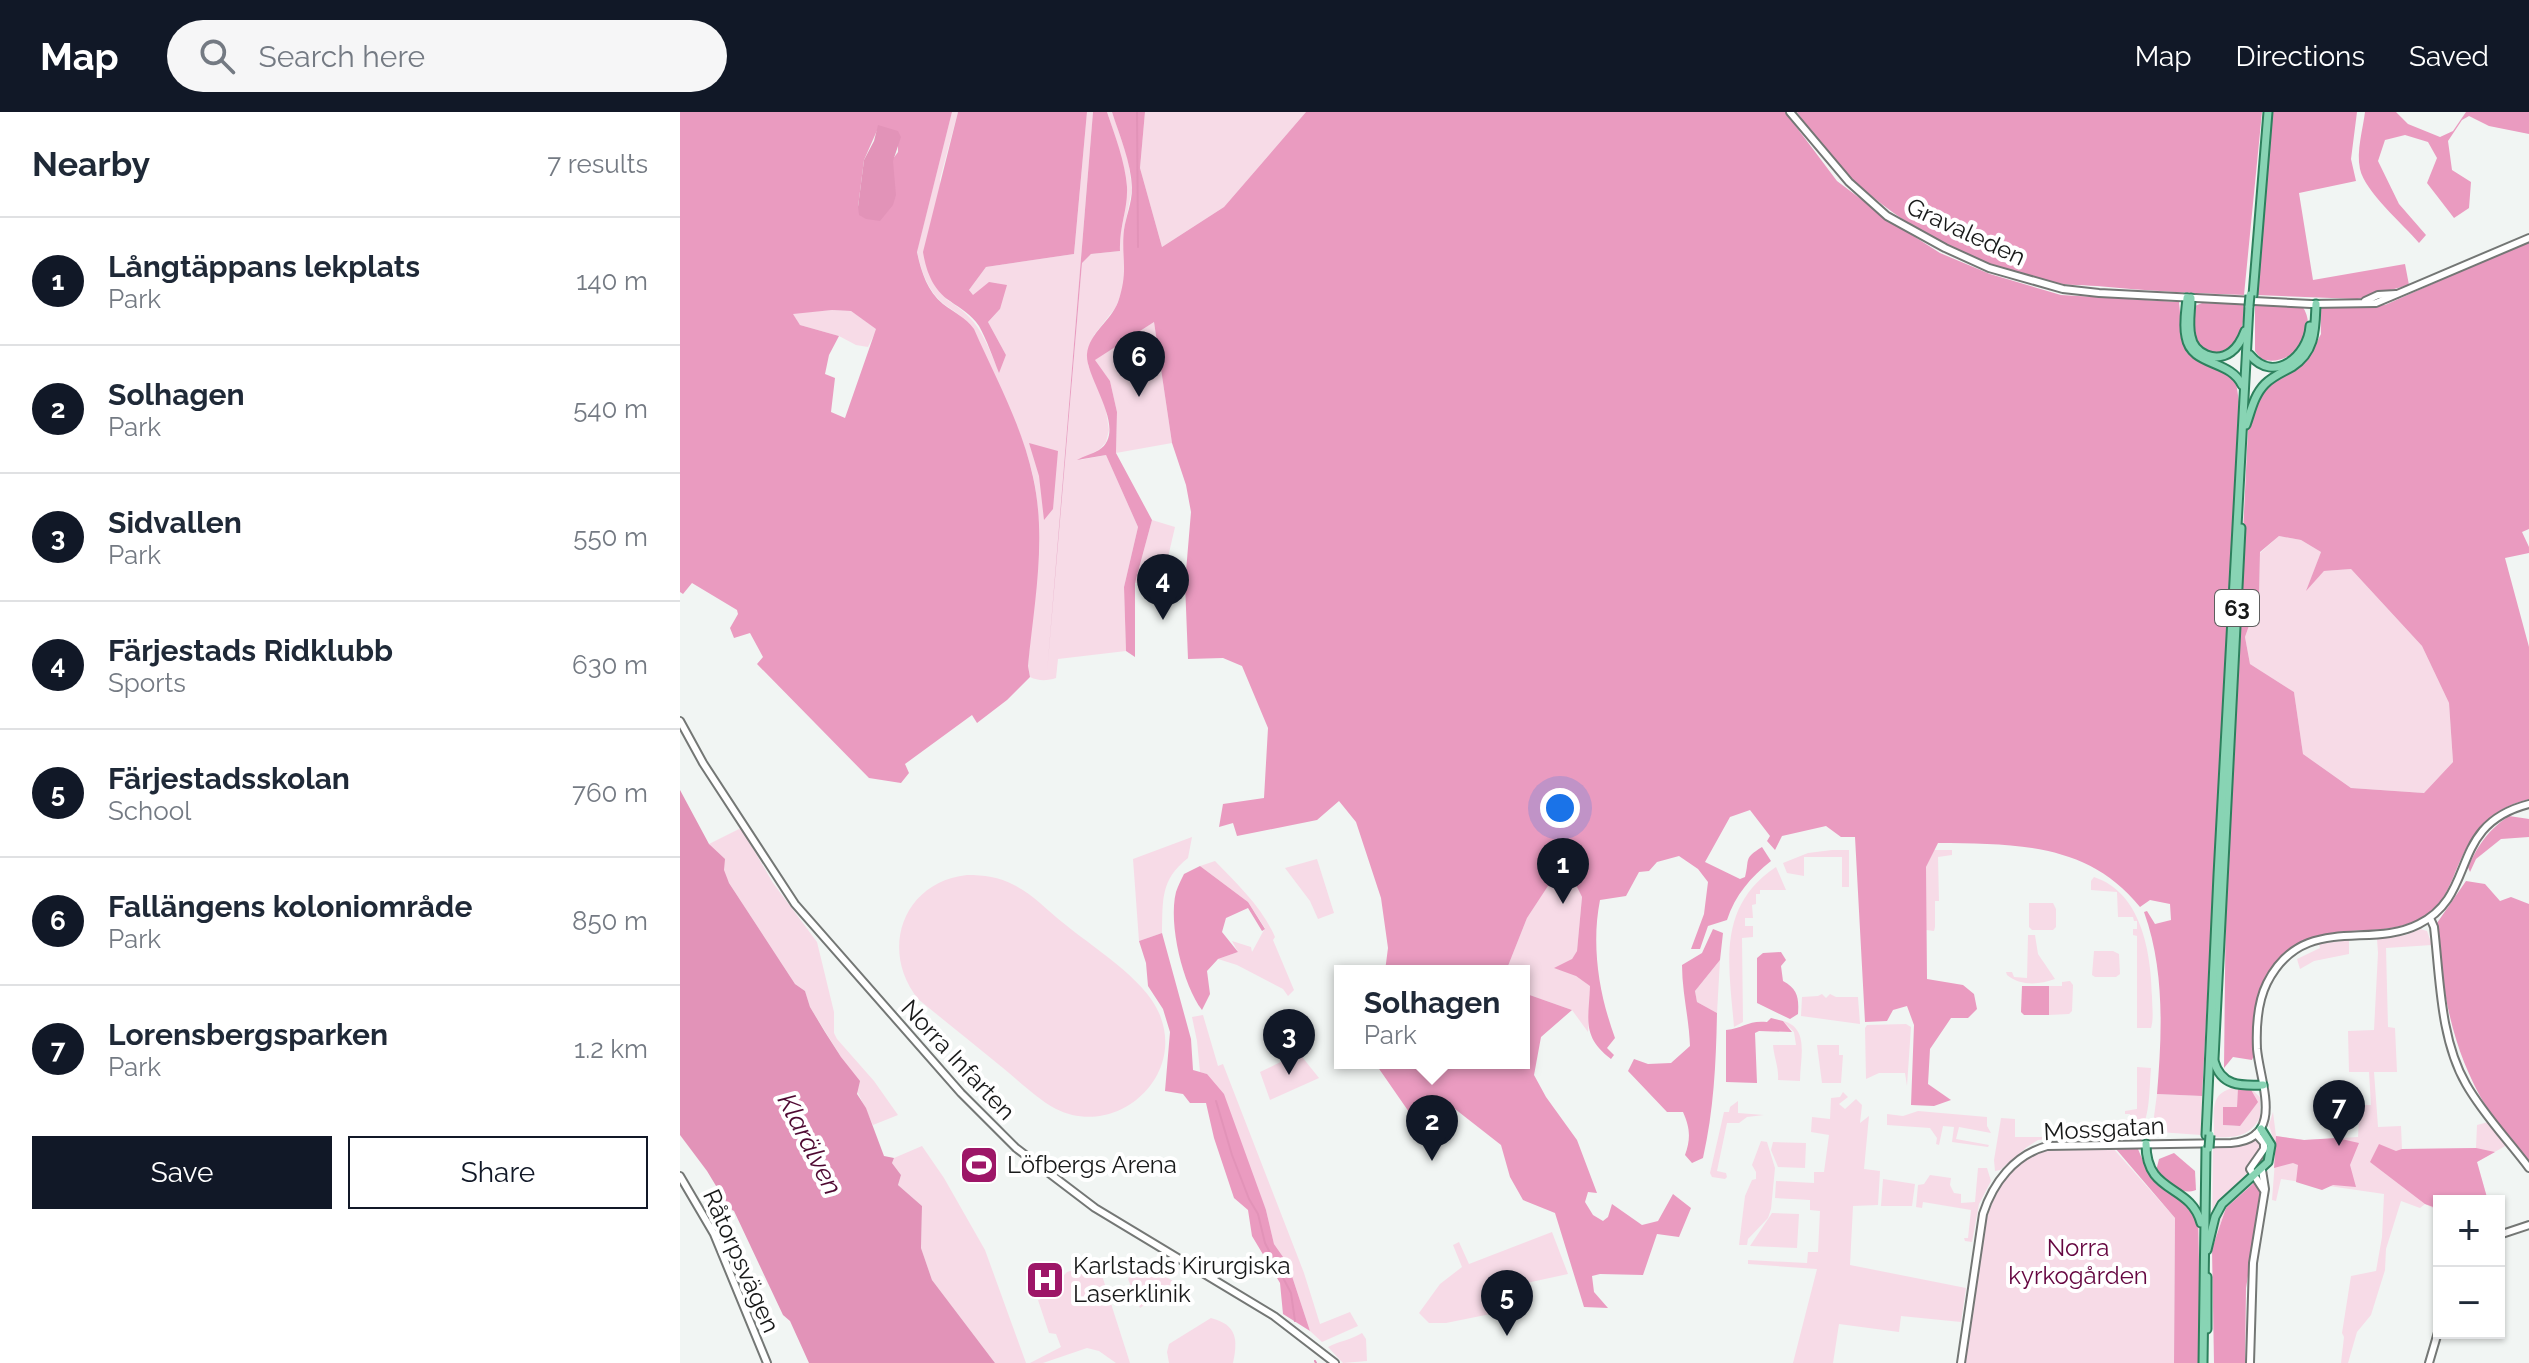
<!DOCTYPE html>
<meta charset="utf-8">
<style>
:root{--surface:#fff;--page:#f6f6f7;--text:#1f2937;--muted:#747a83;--line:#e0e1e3;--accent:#111827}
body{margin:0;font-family:Raleway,sans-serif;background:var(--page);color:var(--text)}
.controls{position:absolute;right:24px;bottom:24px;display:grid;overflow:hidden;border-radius:0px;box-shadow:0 2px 6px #0004}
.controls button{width:72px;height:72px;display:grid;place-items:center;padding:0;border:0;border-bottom:2px solid var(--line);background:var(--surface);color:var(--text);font:40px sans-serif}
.you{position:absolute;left:880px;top:696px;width:28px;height:28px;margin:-20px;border:6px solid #fff;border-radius:50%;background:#1a73e8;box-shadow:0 0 0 12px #1a73e833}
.badge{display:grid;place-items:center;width:52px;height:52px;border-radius:50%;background:var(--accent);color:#fff;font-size:26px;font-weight:700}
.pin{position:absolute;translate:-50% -66px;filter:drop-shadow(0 2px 4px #0008)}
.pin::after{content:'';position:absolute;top:42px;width:28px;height:24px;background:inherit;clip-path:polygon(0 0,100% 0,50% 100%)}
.popup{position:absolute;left:654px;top:853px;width:196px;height:104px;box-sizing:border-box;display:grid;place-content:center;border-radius:0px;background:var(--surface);filter:drop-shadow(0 2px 6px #0005);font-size:26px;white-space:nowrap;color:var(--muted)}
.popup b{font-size:30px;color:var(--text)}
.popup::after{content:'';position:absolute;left:50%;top:100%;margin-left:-16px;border:16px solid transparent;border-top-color:var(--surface)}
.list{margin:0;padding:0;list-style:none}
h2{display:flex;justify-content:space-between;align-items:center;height:104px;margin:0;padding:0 32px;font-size:34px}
h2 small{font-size:26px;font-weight:400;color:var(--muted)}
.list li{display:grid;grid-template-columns:52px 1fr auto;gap:24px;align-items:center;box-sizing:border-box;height:128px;padding:0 32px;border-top:2px solid var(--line)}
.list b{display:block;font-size:30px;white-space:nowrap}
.list p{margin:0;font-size:26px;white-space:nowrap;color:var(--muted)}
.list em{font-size:26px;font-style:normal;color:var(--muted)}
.actions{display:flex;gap:16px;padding:24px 32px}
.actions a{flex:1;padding:18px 0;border:2px solid var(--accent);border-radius:0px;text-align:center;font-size:28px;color:var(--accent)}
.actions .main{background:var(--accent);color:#fff}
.icon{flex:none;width:44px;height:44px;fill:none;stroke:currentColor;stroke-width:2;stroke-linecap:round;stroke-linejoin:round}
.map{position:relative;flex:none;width:1849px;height:1251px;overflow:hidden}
header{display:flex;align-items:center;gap:48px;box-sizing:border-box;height:112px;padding:0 40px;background:var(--accent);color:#fff}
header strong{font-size:38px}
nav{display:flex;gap:44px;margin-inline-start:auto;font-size:28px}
.search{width:560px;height:72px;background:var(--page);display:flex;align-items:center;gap:20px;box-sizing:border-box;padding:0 28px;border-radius:44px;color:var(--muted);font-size:30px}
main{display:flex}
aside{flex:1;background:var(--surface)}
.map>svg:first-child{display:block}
.green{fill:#f7dbe7}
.forest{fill:#ea9bc0;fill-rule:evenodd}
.water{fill:#e293b8}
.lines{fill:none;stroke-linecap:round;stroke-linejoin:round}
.stream{stroke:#e293b8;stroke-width:2}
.tertiary-casing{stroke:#747775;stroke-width:10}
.primary-casing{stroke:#2d805d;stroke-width:11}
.tertiary{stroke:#fff;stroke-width:6}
.primary{stroke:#88d4b4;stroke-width:7}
.primary-bridge-casing{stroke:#2d805d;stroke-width:11;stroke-linecap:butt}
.primary-bridge{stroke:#88d4b4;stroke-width:7}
.labels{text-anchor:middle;stroke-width:8;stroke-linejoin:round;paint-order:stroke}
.shield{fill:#fff;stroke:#5d5e5e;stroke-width:2}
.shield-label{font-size:22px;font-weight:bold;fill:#181919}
.street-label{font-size:24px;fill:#181919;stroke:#fff}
.poi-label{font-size:24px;fill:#181919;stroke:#fff;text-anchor:start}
.park-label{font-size:24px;fill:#650640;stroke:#fff}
.water-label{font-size:26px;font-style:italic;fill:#4e0831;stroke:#fff}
</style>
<header>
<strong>Map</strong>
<div class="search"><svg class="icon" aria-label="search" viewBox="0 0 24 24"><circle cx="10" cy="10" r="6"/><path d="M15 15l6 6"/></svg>Search here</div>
<nav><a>Map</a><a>Directions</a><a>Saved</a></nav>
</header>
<main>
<aside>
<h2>Nearby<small>7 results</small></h2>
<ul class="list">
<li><span class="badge">1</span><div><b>Långtäppans lekplats</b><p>Park</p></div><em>140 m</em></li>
<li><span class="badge">2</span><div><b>Solhagen</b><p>Park</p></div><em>540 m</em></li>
<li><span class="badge">3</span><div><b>Sidvallen</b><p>Park</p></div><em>550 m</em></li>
<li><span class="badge">4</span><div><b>Färjestads Ridklubb</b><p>Sports</p></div><em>630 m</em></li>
<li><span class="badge">5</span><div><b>Färjestadsskolan</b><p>School</p></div><em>760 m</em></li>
<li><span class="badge">6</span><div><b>Fallängens koloniområde</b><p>Park</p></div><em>850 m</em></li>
<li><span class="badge">7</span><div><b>Lorensbergsparken</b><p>Park</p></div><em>1.2 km</em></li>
</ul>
<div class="actions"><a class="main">Save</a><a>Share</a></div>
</aside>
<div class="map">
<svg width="1849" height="1251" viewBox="0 0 1849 1251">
<rect width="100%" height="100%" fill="#f1f5f3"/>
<!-- green -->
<g class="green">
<path d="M 272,0 L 278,0 L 260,67 L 266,187 C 300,208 303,224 319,259 L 326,243 L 308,210 L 320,197 L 292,183 L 289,178 L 306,155 L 394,142 L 407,0 L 413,0 L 367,561 L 402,151 L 411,142 L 440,139 C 439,119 444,111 445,94 C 447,61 437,31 427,0 L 432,0 L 448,47 L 452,77 L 444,118 L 445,170 L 436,195 L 414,223 L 408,253 L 425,292 L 429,318 L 426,330 L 420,337 L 400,348 L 426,343 L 458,415 L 444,475 L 446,539 L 378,547 L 376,566 C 367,569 358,569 350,565 L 348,554 C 352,496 366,420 353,364 C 341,312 313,265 290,217 C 283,204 277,201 265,193 C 248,180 241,159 237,139 Z"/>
<path d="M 465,0 L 626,0 L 544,95 L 482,135 L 460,56 Z"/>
<path d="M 152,198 L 171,199 L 197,217 L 188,235 L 176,233 L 159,224 L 120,213 L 112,201 Z"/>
<path d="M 474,210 L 492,331 L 436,341 L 437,300 L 430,269 L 414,248 Z"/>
<path d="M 472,408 L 495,415 L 482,471 L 455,471 Z"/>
<path d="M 1599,424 L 1621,428 L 1641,440 L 1627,477 L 1644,459 L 1671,457 L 1742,534 L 1769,591 L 1773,650 L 1744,681 L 1671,676 L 1623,642 L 1614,580 L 1570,552 L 1565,525 L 1579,485 L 1580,441 Z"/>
<path d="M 61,716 L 93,771 L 137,830 L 154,900 L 154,921 L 157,927 L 194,969 L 218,1003 L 193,1013 L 161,945 L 130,895 L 125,879 L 115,872 L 49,771 L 29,732 Z"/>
<path d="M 512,725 L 508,746 C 480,768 483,788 482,821 L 459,829 L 453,747 Z"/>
<path d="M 1152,738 L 1169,738 L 1169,775 L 1162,775 L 1162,745 L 1124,745 L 1124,764 L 1107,761 L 1103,751 L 1128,741 Z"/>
<path d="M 1254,738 L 1272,738 L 1272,743 L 1258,745 L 1259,789 L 1255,789 L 1255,815 L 1254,819 L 1246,818 L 1246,755 Z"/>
<path d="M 637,747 L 654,801 L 638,807 L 630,789 L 605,756 Z"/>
<path d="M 535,749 C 557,772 582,795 595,825 L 593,828 L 614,878 L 608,884 L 603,877 L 557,853 L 538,847 L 558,840 L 552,829 L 571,835 L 572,840 L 585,816 L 568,790 L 520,754 Z"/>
<path d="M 1096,755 L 1106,778 L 1080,778 L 1080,782 L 1076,782 L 1076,792 L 1072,793 L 1073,806 L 1065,806 L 1065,814 L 1073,814 L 1073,825 L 1062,826 L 1063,910 L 1054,915 C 1049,853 1036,795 1096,755 Z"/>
<path d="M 287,763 C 304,763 319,765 334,773 C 352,782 367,798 382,810 C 411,834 465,867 479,901 C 507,965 436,1027 376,997 C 357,987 340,970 323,956 C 295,933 266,910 238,887 C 199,838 223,770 287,763 Z"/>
<path d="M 1414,765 C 1462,781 1471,841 1472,884 C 1472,895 1474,906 1471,916 L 1457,916 L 1457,824 L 1453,823 L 1453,817 L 1457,817 L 1457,809 L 1454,809 L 1453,805 L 1438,805 L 1437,780 L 1411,778 L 1411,769 Z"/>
<path d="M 894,769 L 902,785 L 897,839 L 892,847 L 896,864 L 911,874 L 908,920 L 892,898 L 844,881 L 844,859 L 826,859 L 847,806 L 868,774 Z"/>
<path d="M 1349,791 L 1373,791 L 1376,797 L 1376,815 L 1373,818 L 1352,818 L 1349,815 Z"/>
<path d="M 1740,817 L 1747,819 L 1752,833 L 1706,836 L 1708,915 L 1715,916 L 1717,960 L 1694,960 L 1698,1015 L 1721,1014 L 1722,1037 L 1796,1036 L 1797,1013 L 1808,1010 L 1827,1033 L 1797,1050 L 1808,1089 L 1759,1089 L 1759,1099 L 1745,1092 L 1740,1096 L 1721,1089 L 1706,1137 L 1705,1158 L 1691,1203 L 1677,1220 L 1668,1251 L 1661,1251 L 1664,1225 L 1662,1221 L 1671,1164 L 1696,1159 L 1702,1125 L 1704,1082 L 1601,1067 L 1596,1089 L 1592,1088 L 1596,1036 L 1589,1013 L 1593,1000 L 1596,1024 L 1624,1028 L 1678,1025 L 1679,1005 L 1673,1000 L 1672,993 L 1691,993 L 1689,960 L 1669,960 L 1668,919 L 1694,918 L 1698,841 L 1697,827 L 1726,823 Z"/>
<path d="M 1348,823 L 1355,823 L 1358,842 L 1375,867 C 1359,873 1340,874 1327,863 L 1326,860 L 1332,860 L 1334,865 L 1347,866 Z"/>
<path d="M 1669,828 L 1669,842 L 1634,849 L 1620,857 L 1617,847 L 1640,836 L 1639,832 Z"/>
<path d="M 1414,839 L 1433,839 L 1439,842 L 1440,862 L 1436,865 L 1415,865 L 1412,863 Z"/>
<path d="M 1040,848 L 1037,901 L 1017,890 L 1015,879 Z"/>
<path d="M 1390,869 L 1393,873 L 1392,899 L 1389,902 L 1369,903 L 1369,874 L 1382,874 L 1382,870 Z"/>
<path d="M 1142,882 L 1146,886 L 1150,882 L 1156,885 L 1178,885 L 1180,912 L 1121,904 L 1122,885 L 1138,884 Z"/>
<path d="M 523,903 L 538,954 L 543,952 L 624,1161 L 640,1212 L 670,1200 L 678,1214 L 642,1230 L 630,1219 L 608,1152 L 594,1132 L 586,1098 L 527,962 L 520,960 L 517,929 L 512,905 Z"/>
<path d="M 1103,909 C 1130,916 1120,946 1120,969 L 1098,968 C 1099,955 1094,946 1093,933 L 1116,933 L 1114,920 Z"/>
<path d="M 1226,912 L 1231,915 L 1227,974 L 1225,961 L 1199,961 L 1186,967 L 1185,916 L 1187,913 Z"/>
<path d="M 1137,933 L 1159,933 L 1159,943 L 1163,943 L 1161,971 L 1142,971 Z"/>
<path d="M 619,941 L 639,966 L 590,988 L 580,960 Z"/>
<path d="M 1457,955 L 1471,956 C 1469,976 1471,1010 1456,1025 L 1445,1026 L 1445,1008 L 1451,1007 L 1450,1002 L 1445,1002 L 1445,999 L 1457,997 Z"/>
<path d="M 1558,975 L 1557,995 L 1543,995 L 1543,1013 L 1559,1014 L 1570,976 L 1580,985 L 1580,1005 C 1570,1025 1554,1026 1534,1025 C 1535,999 1527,980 1558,975 Z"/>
<path d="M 1163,980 L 1168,985 L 1159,992 L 1165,997 L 1176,987 L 1182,993 L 1180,1011 L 1189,1004 L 1184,1057 L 1200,1059 L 1198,1093 L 1173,1094 L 1170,1153 L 1286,1176 L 1281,1210 L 1221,1204 L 1219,1220 L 1159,1212 L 1153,1251 L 1113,1251 L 1137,1157 L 1068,1152 L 1068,1148 L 1127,1151 L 1128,1140 L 1138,1140 L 1140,1099 L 1130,1098 L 1130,1088 L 1095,1086 L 1096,1069 L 1134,1071 L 1134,1060 L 1144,1060 L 1149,1023 L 1131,1020 L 1132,1005 L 1150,1007 L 1151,986 L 1160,985 Z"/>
<path d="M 1477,982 L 1522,984 L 1521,1023 L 1479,1020 L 1473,1012 Z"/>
<path d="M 1058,989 L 1058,1001 L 1084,1003 L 1067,1005 L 1059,1011 L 1047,1011 L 1037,1059 L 1046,1061 L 1047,1065 L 1045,1067 L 1032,1065 L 1030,1061 L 1044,1000 L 1049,1000 L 1050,995 Z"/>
<path d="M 1238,999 L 1307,1005 L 1307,1014 L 1311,1021 L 1279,1015 L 1276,1027 L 1309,1033 L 1308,1035 L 1272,1030 L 1274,1015 L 1263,1014 L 1259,1033 L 1256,1032 L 1257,1026 L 1250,1016 L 1207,1013 L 1207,1002 L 1223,1004 Z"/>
<path d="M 1321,1006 L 1335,1007 L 1335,1025 L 1381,1025 L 1382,1010 L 1385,1010 L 1385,1025 L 1358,1028 L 1347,1035 L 1320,1058 L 1315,1059 L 1314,1048 Z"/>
<path d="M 1576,1027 L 1581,1028 L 1588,1034 L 1582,1078 L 1546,1096 L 1532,1137 L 1533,1036 L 1563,1034 Z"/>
<path d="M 1081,1029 L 1087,1030 L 1095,1056 L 1091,1097 L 1088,1106 L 1068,1127 L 1067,1133 L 1059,1133 L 1065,1084 L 1072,1068 L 1076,1067 L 1076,1060 L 1072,1053 Z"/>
<path d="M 1093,1030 L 1126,1031 L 1125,1056 L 1098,1055 L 1091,1038 Z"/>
<path d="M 242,1034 L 264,1066 L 305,1138 L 346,1251 L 315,1251 L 252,1168 L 241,1136 L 242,1094 L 218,1073 L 221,1063 L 212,1051 L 214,1046 Z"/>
<path d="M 1431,1034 L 1495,1106 L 1494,1251 L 1285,1251 C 1299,1186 1287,1064 1364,1039 C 1385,1032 1409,1035 1431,1034 Z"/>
<path d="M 1298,1056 L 1307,1056 L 1311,1069 L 1299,1092 L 1292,1130 L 1285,1129 L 1284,1126 L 1288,1126 L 1291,1098 L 1243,1090 L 1242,1096 L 1236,1095 L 1238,1073 L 1244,1072 L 1250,1063 L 1271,1066 L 1270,1073 L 1274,1081 L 1281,1082 L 1281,1091 L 1295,1090 Z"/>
<path d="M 1203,1067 L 1235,1072 L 1232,1094 L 1201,1094 Z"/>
<path d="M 1092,1101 L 1119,1102 L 1117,1136 L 1070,1134 Z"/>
<path d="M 872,1120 L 888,1162 L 851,1170 L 814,1186 L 821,1197 L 830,1193 L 840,1196 L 766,1211 L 749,1211 L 739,1201 L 760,1172 L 782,1155 L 773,1133 L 779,1130 L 789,1152 Z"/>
<path d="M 418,1151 L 450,1251 L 436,1251 L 419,1239 L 407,1236 L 363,1251 L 350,1251 L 381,1235 L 376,1222 L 369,1221 L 358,1188 L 379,1182 L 376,1172 L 387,1160 Z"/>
<path d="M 466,1153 L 498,1172 L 460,1196 L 448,1167 L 460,1154 Z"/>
<path d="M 531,1206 C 557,1213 558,1227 553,1251 L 489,1251 L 487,1240 L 489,1232 Z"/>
<path d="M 682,1221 L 686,1227 L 687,1249 L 663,1251 L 648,1235 C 659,1229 671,1228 682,1221 Z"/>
</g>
<!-- forest -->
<g class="forest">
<path d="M 0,0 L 272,0 L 237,140 C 241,159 247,179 263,192 C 275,201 285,205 294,217 C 315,265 342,313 353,365 C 367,427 354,491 348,554 L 350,565 L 327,588 L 297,611 L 292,603 L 225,652 L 229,661 L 221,671 L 189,666 L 77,552 L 83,545 L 70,521 L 54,526 L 50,516 L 58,502 L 57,498 L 12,471 L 3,482 L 0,480 ZM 199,14 L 218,32 L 218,40 L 178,95 L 184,48 ZM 152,198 L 171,199 L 196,217 L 165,306 L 151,300 L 155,266 L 145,262 L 149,243 L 159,224 L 120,213 L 113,202 Z"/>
<path d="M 278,0 L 407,0 L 394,142 L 306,155 L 289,178 L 293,183 L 309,170 L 327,173 L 320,197 L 308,210 L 326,243 L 319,261 C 313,246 307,228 299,214 C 291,202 281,197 270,189 C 253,178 246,159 243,140 Z"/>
<path d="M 413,0 L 427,0 C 435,24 445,49 447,75 C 448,97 439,115 440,139 L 411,142 L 402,151 L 367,561 Z"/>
<path d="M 432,0 L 465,0 L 460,56 L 482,135 L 544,95 L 626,0 L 1105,0 L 1157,69 L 1210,109 L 1260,141 L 1310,162 L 1381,183 L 1499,190 L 1502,222 L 1507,241 L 1550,262 L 1556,270 L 1559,290 L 1522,984 L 1477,982 C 1482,922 1485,858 1464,800 L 1467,799 L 1475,812 L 1491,808 L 1490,792 L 1470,788 L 1460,795 C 1408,730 1334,732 1258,731 L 1246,755 L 1247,867 L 1283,873 L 1294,882 L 1297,897 L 1288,906 L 1271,906 L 1250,937 L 1248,972 L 1271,988 L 1254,994 L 1231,993 L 1234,913 L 1227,894 L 1213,898 L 1207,909 L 1185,910 L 1175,725 L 1161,725 L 1146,714 L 1102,724 L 1095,738 L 1087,729 L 1090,724 L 1070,698 L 1050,705 L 1025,750 L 1060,767 L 1065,765 C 1070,746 1063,747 1082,735 L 1091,749 C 1071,765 1055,783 1047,808 L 1028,814 L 1020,837 L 1011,837 L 1024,802 L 1028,770 L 1018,757 L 999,744 L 977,750 L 969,759 L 959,760 L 946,784 L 920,788 C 911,834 919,882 935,926 L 927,936 L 934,943 L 931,947 C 901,924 909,907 910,874 L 896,864 L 874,856 L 892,847 L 897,839 L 902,785 L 894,769 L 868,774 L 847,806 L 826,859 L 705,859 L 708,836 L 701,786 L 676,710 L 659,689 L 637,708 L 557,724 L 553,711 L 539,715 L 543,692 L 584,686 L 588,616 L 562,554 L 543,546 L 508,547 L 505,471 L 511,400 L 506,373 L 492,331 L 474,210 L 415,248 L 430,269 L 437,300 L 436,341 L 472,408 L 455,471 L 455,545 L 446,539 L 444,475 L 458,415 L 426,343 L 397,348 C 404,344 412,342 419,338 C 449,318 405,266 407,242 C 409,221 431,209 438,190 C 449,158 441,147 444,118 C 446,104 452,91 452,76 C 451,50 440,25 432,0 Z"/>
<path d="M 1117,0 L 1582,0 L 1564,183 C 1515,181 1466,179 1417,174 C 1400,173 1380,173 1363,169 C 1266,147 1170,84 1117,0 Z"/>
<path d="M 1592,0 L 1677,0 L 1671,47 L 1676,69 L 1619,81 L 1633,168 L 1725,152 L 1729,173 L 1677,187 L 1576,183 Z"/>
<path d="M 1685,0 L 1716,0 L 1728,12 L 1760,25 L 1773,19 L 1786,0 L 1849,0 L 1849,22 L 1809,14 L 1789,4 L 1782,8 L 1768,29 L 1772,58 L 1791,70 L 1789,96 L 1774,106 L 1747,71 L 1757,46 L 1748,30 L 1725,23 L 1705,28 L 1698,49 L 1719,92 L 1746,123 L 1739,131 C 1723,112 1685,80 1680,57 C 1676,39 1683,17 1685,0 Z"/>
<path d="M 1849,129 L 1849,417 L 1842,420 L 1849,435 L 1849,441 L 1825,446 L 1849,535 L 1849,687 C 1803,699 1790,724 1773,766 C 1766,781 1760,796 1745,804 C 1691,835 1644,796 1594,856 C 1581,871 1575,892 1573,912 C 1572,924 1578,937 1572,948 L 1553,945 L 1544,956 L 1546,773 L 1569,297 L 1579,276 L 1629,245 L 1641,222 L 1640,196 L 1705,193 ZM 1599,424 L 1621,428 L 1641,440 L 1626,479 L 1644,459 L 1671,457 L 1742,534 L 1769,591 L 1773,650 L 1744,681 L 1671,676 L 1623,642 L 1614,580 L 1570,552 L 1565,525 L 1579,485 L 1580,440 Z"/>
<path d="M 1522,191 L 1565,192 C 1564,210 1560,242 1535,241 C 1529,240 1521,237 1518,232 C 1511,222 1514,206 1515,194 Z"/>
<path d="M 1575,191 L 1622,194 C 1641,220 1611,257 1581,247 L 1575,239 Z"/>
<path d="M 349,331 L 378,339 L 373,397 L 364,408 L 359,364 Z"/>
<path d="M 1829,704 L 1849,707 L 1849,725 L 1821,727 L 1796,747 L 1790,760 L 1788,755 C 1799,732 1808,718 1829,704 Z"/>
<path d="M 520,754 L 568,790 L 585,817 L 582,819 L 568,796 L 546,806 L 542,820 L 558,840 L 538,847 L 527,859 L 530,882 L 522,898 C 503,873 488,812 496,780 C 498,774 501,768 504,762 Z"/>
<path d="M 1786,769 L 1805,772 L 1820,789 L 1831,785 L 1849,792 L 1849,1050 C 1835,1032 1819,1015 1807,996 C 1771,937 1762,878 1757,811 Z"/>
<path d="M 1033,817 L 1043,821 L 1040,848 L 1015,879 L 1017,890 L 1037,901 C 1036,951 1034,997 1023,1046 L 1012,1051 L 1005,1043 C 1011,1026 1010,1016 1003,1000 L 987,1000 L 948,959 L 954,947 L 968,952 L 991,951 L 1010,934 C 1009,906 1002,880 1002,853 L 1022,841 Z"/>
<path d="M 482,821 L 511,927 L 513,958 L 527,962 L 544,982 L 586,1098 L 594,1132 L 608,1152 L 630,1219 L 603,1202 L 600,1171 L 572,1124 L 568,1098 L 554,1086 L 534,1026 L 526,991 L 510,991 L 503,982 L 485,979 L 490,920 L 483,897 L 468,874 L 466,851 L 459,829 Z"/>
<path d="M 1101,840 L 1106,848 L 1101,854 L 1103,869 C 1118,877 1119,886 1118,902 L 1110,907 L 1077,891 L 1077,846 L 1083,841 Z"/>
<path d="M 1342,874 L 1369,874 L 1369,903 L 1344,903 L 1341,900 Z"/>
<path d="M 844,881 L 892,898 L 861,925 L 854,963 L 866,985 L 897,1028 L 917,1081 L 908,1080 L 905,1090 L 913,1103 L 923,1109 L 928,1105 L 932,1092 L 962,1113 L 978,1109 L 993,1082 L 1011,1096 L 999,1125 L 977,1122 L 963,1163 L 920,1162 L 912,1164 L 914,1180 L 928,1196 L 904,1195 L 875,1101 L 843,1088 L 830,1065 L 821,1033 L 775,997 L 738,1013 L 695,951 L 844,951 Z"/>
<path d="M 1091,906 L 1103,909 L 1112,920 L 1079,919 L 1075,921 L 1077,971 L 1046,970 L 1046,918 C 1064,916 1068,908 1087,910 Z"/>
<path d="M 1558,975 L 1570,976 L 1578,990 L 1560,1014 L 1543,1013 L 1543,995 L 1557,995 Z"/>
<path d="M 1596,1024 L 1624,1028 L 1657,1026 L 1679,1031 L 1670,1053 L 1676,1075 L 1653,1073 L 1642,1078 L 1616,1070 L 1618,1053 L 1613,1051 L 1594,1056 Z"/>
<path d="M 1699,1032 L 1716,1039 L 1722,1037 L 1796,1036 L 1815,1040 L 1797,1050 L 1808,1089 L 1759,1089 L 1759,1099 L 1756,1099 L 1756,1096 L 1745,1092 L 1690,1050 Z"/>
<path d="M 1436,1037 L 1458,1037 C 1472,1074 1489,1076 1518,1098 L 1521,1251 L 1494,1251 L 1495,1106 Z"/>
<path d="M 1494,1041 L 1515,1059 L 1516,1078 C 1499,1084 1486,1071 1476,1059 L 1479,1047 Z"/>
<path d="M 1575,1070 L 1582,1078 L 1566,1176 L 1565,1251 L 1534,1251 L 1532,1137 L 1546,1096 Z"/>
</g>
<!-- water -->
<g class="water">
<path d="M 198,13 L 218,19 L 221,25 L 213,49 L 216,83 L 213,93 L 200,109 L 186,107 L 179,103 L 178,95 L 184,48 L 194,29 Z"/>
<path d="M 0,678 L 29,732 L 45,747 L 44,758 L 49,771 L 115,872 L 125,879 L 130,895 L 145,920 L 161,945 L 180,969 L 177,982 L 186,996 L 204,1044 L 214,1046 L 212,1051 L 221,1063 L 218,1073 L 242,1094 L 241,1136 L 252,1168 L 315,1251 L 129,1251 L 110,1209 L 103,1203 L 54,1099 L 50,1097 L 27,1059 L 0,1023 Z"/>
</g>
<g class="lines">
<!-- stream -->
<g class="stream">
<path d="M 457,0 L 458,135"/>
<path d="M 536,989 L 552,1043 L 569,1087 L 578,1102 L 585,1131 L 611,1181 L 615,1209"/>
<path d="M 635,1249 L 636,1251"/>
</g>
<defs>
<g id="tertiary">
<path d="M 1110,0 L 1169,70 L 1207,104 L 1265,136 L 1309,156 L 1383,177 L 1419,181 L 1631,192 L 1696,191 L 1849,126"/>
<path d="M 1685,189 L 1698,183 L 1716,182"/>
<path d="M 0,609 L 23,651 L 115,792 L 281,981 L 336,1036 L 415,1096 L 594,1204 L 655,1251"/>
<path d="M 1750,806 L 1754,815 C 1760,866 1760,927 1786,972 C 1803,1002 1828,1028 1849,1056"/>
<path d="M 1576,1022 L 1584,1031 L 1584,1037 L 1570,1057 L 1583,1077"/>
<path d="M 0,1064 L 34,1122 L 87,1251"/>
<path d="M 1819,1123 L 1849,1113"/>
<path d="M 1281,1251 L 1303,1102 C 1313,1071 1334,1043 1367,1034 L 1551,1031 C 1606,1027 1580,971 1577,937 C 1576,914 1577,891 1587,871 C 1623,800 1689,838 1739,812 C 1799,782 1767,713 1849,692"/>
<path d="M 1570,1251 L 1573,1151 L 1585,1077 L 1582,1058"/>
<path d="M 1749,1251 L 1759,1217"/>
</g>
<g id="primary">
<path d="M 1573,183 L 1588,0"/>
<path d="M 1507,186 C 1506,198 1503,212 1506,225 C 1511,255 1550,247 1562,273"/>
<path d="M 1511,186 C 1511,198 1508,212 1511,224 C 1514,242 1536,251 1551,240 C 1558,235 1562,227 1565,219"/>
<path d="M 1570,243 C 1594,272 1628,244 1630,214"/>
<path d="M 1566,313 C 1571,299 1574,283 1585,272 C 1593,264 1603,260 1612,255 C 1636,240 1635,216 1636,192"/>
<path d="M 1534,947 L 1561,416"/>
<path d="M 1534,949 C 1541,974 1560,974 1583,973"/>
<path d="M 1526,1023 L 1538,763 L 1569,194"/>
<path d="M 1466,1032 C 1466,1083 1510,1071 1521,1111"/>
<path d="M 1527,1138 L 1535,1105 L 1542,1092 L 1588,1050 L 1591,1033 L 1581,1017"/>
<path d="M 1527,1165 L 1527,1217"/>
<path d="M 1523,1251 L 1526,1036"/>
</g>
</defs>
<!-- tertiary casing -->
<use href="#tertiary" class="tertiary-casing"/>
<!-- primary casing -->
<use href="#primary" class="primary-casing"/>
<!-- tertiary -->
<use href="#tertiary" class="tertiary"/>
<!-- primary -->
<use href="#primary" class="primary"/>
<defs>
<g id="primary-bridge">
<path d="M 1569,194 L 1570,183"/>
<path d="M 1529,1036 L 1530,1023"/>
</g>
</defs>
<!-- primary-bridge casing -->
<use href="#primary-bridge" class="primary-bridge-casing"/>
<!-- primary-bridge -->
<use href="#primary-bridge" class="primary-bridge"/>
</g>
<!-- icons -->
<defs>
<symbol id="stadium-square" viewBox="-11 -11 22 22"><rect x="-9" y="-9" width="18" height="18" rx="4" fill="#9d1667" stroke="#fff"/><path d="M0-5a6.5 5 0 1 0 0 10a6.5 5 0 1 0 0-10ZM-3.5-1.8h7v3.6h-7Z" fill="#fff"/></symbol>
<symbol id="hospital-square" viewBox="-11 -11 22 22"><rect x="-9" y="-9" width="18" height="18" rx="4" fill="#9d1667" stroke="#fff"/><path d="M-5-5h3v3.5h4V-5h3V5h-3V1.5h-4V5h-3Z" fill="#fff"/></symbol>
</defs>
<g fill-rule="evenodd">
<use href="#stadium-square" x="277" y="1031" width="44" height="44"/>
<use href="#hospital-square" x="343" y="1146" width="44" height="44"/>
</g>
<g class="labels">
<!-- shield labels -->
<rect class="shield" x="1535" y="478" width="44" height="36" rx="6"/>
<g class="shield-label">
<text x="1557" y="504">63</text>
</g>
<!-- street labels -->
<g class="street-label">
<text transform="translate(1286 120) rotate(25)" y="8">Gravaleden</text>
<text transform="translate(278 948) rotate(47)" y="8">Norra Infarten</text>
<text transform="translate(1424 1017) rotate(-3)" y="8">Mossgatan</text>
<text transform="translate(61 1149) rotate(66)" y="8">Råtorpsvägen</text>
</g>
<!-- poi labels -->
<g class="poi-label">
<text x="327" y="1061">Löfbergs Arena</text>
<text x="393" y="1162">Karlstads Kirurgiska<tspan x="393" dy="28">Laserklinik</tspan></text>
</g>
<!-- park labels -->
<g class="park-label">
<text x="1398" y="1144">Norra<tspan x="1398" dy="28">kyrkogården</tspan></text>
</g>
<!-- water labels -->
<g class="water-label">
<text transform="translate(130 1032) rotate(63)" y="9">Klarälven</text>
</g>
</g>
</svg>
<div class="controls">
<button>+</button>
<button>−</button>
</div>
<div class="you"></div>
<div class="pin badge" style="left:883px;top:792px">1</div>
<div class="pin badge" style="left:752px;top:1049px">2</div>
<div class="popup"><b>Solhagen</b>Park</div>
<div class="pin badge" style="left:609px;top:963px">3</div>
<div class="pin badge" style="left:483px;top:508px">4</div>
<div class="pin badge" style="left:827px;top:1224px">5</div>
<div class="pin badge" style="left:459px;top:285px">6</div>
<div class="pin badge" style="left:1659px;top:1034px">7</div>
</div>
</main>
